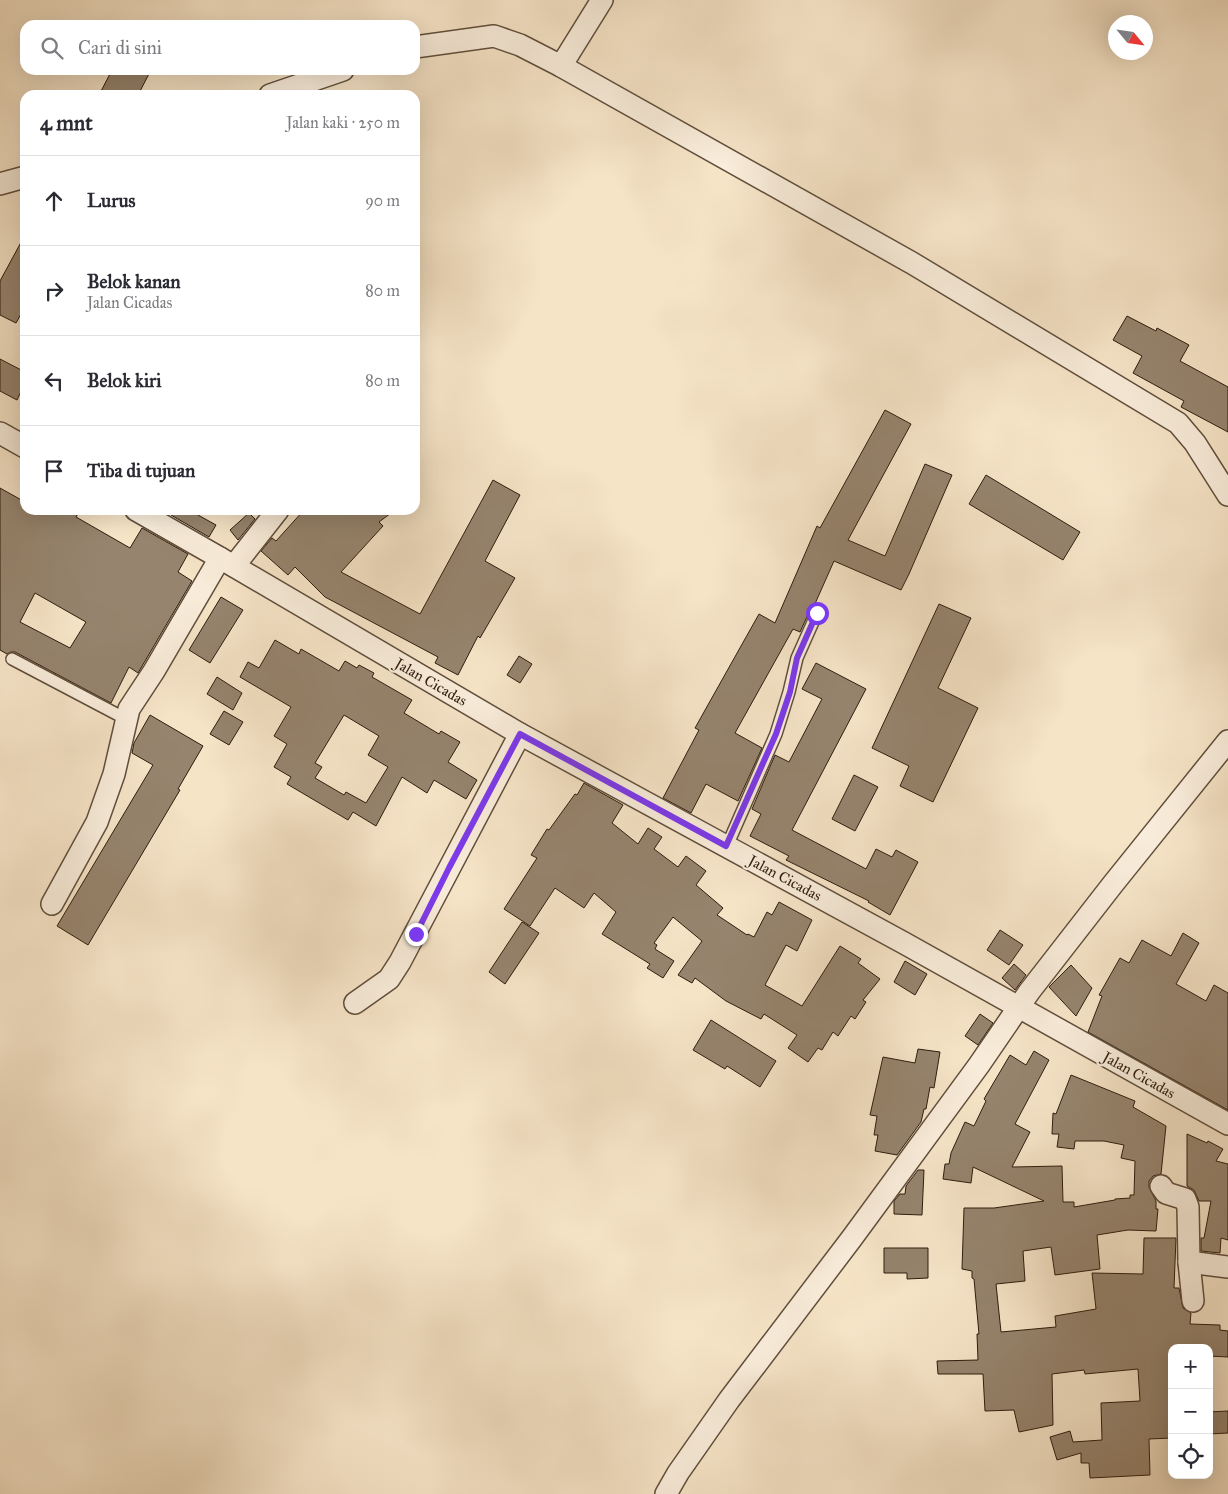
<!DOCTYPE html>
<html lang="id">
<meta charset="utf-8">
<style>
:root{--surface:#fff;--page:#f2f2f3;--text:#2b2b33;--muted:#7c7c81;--line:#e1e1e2}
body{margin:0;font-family:"IM FELL Great Primer",serif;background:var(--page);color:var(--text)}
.controls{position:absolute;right:15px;bottom:15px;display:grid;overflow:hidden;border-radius:10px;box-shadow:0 5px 20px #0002}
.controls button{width:45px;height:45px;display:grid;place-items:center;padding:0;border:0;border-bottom:1px solid var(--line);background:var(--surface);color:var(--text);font:25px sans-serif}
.compass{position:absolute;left:1108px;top:15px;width:45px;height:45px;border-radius:50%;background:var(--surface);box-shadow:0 5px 20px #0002;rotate:119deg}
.stop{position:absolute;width:15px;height:15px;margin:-11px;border:4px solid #7c3aed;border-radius:50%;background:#fff}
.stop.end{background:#7c3aed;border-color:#fff;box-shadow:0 1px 5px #0008}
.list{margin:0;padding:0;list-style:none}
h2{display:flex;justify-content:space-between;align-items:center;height:65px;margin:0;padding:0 20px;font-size:21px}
h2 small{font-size:16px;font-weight:400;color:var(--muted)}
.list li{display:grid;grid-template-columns:32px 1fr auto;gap:15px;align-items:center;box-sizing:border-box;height:90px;padding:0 20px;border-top:1px solid var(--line)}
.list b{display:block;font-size:19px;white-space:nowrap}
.list p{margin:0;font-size:16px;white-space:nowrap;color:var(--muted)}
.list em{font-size:16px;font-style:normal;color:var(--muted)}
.icon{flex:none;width:28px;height:28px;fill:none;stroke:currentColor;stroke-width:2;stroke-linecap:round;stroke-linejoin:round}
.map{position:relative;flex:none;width:1228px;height:1494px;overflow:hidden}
.search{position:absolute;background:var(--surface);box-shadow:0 5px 20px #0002;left:20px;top:20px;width:400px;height:55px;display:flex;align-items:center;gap:12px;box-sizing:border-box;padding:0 18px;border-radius:15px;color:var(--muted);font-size:19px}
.panel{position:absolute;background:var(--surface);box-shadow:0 5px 20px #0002;left:20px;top:90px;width:400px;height:425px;border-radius:15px}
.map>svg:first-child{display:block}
.building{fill:#96846e;stroke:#2e1c0d;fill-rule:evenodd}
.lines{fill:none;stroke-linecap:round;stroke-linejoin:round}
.service-casing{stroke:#604e3c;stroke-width:14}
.minor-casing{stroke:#604e3c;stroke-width:24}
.service{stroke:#f9eddb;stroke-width:11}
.minor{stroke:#f9eddb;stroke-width:21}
.route{stroke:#7c3aed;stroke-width:6}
.labels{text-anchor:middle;stroke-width:4.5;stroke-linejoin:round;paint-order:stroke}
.street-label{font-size:15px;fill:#2e1c0d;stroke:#f9eddb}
</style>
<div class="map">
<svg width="1228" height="1494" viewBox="0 0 1228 1494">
<rect width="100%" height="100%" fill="#f6e4c7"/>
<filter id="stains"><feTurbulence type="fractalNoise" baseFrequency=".004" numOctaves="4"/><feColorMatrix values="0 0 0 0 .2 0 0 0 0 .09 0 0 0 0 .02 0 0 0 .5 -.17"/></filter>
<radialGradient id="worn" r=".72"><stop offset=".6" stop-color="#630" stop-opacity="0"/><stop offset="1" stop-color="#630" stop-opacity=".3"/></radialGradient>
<!-- building -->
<g class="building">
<path d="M 112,70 L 151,70 L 138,95 L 99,95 Z"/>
<path d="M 25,235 L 25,307 L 16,323 L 0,315 L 0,281 Z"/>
<path d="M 1127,316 L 1156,331 L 1157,328 L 1189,345 L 1180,361 L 1228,387 L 1228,432 L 1181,407 L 1184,401 L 1133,373 L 1142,356 L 1113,340 Z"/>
<path d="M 0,359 L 25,372 L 25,383 L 17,400 L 0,391 Z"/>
<path d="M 885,410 L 911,424 L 848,540 L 885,556 L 925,464 L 952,475 L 909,574 L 901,590 L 834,561 L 814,606 L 810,610 L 800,632 L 793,629 L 735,733 L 762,748 L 738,801 L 706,784 L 691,813 L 663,798 L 699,730 L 695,728 L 759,614 L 775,623 L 817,526 L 820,528 Z"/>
<path d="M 986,475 L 1080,532 L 1063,560 L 969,504 Z"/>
<path d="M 493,480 L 520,495 L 485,561 L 515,578 L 480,638 L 478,636 L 458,675 L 435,663 L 438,657 L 325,597 L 295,567 L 288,575 L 261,551 L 272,538 L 276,541 L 304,510 L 395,510 L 379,522 L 383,526 L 341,572 L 420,614 Z"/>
<path d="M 0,488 L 25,502 L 25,510 L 80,510 L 76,517 L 130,548 L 142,528 L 188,554 L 178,572 L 192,581 L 138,673 L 129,667 L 111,703 L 15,652 L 11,652 L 7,654 L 0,650 ZM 35,593 L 86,622 L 70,648 L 20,622 Z"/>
<path d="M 174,510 L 189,510 L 216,525 L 209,537 L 171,515 Z"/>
<path d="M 249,513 L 255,519 L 238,540 L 230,530 Z"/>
<path d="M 221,597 L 243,610 L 210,663 L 189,650 Z"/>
<path d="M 939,604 L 971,618 L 938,688 L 978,708 L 933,802 L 900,786 L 909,766 L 872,748 Z"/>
<path d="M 275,640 L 299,654 L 301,649 L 339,671 L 345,661 L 357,668 L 359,665 L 374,673 L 372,677 L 412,700 L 404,713 L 439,734 L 441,731 L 460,742 L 448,762 L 477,780 L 466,799 L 434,780 L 427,793 L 402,777 L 376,826 L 353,812 L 348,820 L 287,784 L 291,777 L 274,767 L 287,744 L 274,736 L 291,707 L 240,677 L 248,662 L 259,668 ZM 344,715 L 379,736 L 368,755 L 388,767 L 366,803 L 346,792 L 344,795 L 315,778 L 322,767 L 315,763 Z"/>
<path d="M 519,656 L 532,664 L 520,683 L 507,675 Z"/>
<path d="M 816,663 L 866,689 L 792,830 L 866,869 L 876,849 L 892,857 L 896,850 L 918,862 L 890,915 L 868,902 L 869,901 L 786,860 L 789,856 L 750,836 L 761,814 L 752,809 L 775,755 L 789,762 L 822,699 L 802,689 Z"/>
<path d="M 217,677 L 242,693 L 233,710 L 207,694 Z"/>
<path d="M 224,711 L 243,722 L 229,745 L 210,734 Z"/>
<path d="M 150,715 L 203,746 L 178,789 L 180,790 L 88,945 L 57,926 L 153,765 L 132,753 L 134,743 Z"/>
<path d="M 854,775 L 878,787 L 855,831 L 832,819 Z"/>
<path d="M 584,783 L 623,805 L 612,823 L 638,844 L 648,828 L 662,837 L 654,849 L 678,867 L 686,856 L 706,871 L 696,885 L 723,908 L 717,915 L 747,935 L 748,934 L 754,937 L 767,912 L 772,915 L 779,902 L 812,920 L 797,951 L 786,945 L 765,985 L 802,1006 L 840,946 L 861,959 L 858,963 L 880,979 L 863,1000 L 866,1002 L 855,1019 L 851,1016 L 838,1036 L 833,1032 L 822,1050 L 818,1048 L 808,1062 L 788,1048 L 797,1035 L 764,1014 L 761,1019 L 726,1001 L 695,978 L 692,983 L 678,975 L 702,941 L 673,917 L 654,943 L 657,945 L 655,949 L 674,961 L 663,978 L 647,968 L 650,964 L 602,934 L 616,912 L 594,893 L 584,908 L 555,888 L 530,926 L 504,909 L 537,858 L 531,855 L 547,829 L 549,830 L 575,794 L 577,795 Z"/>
<path d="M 522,922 L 539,933 L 505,984 L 489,972 Z"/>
<path d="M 1000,930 L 1023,945 L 1009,965 L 987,950 Z"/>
<path d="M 1183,933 L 1199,943 L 1176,984 L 1206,1001 L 1214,985 L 1228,993 L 1228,1110 L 1088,1032 L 1102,996 L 1099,995 L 1120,958 L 1129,963 L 1142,940 L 1171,956 Z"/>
<path d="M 905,961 L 927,974 L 915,995 L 894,982 Z"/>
<path d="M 1014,964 L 1026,975 L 1015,990 L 1002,978 Z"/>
<path d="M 1071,965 L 1092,988 L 1076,1016 L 1049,987 Z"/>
<path d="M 980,1014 L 993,1023 L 978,1045 L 965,1036 Z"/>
<path d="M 711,1020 L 776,1061 L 760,1087 L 727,1066 L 725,1069 L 693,1050 Z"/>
<path d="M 918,1049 L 940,1052 L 934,1088 L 930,1087 L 926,1109 L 924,1109 L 921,1122 L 897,1155 L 875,1151 L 878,1135 L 874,1135 L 877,1116 L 870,1115 L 883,1057 L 915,1063 Z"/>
<path d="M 1034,1051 L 1049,1060 L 1015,1124 L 1030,1132 L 1012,1167 L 1062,1166 L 1063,1202 L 1074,1202 L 1074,1207 L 1115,1200 L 1115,1199 L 1130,1198 L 1130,1195 L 1134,1195 L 1135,1161 L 1121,1158 L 1124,1145 L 1104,1141 L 1075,1141 L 1074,1149 L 1057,1147 L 1059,1134 L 1052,1134 L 1053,1113 L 1056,1114 L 1071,1075 L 1135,1101 L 1133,1107 L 1166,1126 L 1161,1174 L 1153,1176 L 1149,1181 L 1149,1187 L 1156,1201 L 1156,1209 L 1158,1209 L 1156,1231 L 1128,1230 L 1097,1235 L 1100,1269 L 1055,1275 L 1051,1247 L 1023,1251 L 1025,1281 L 996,1284 L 1001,1332 L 1056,1327 L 1055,1316 L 1096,1309 L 1092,1273 L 1143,1274 L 1144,1238 L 1176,1238 L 1174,1288 L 1179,1288 L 1183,1308 L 1191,1313 L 1190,1324 L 1220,1325 L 1220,1330 L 1228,1331 L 1228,1357 L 1209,1356 L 1209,1348 L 1172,1348 L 1172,1438 L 1149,1439 L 1150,1475 L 1090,1478 L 1089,1463 L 1081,1463 L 1081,1453 L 1057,1460 L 1050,1437 L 1070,1431 L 1073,1442 L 1102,1440 L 1101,1403 L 1140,1401 L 1138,1369 L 1085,1374 L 1084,1370 L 1052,1374 L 1053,1425 L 1019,1432 L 1014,1410 L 985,1411 L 983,1374 L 938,1374 L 937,1361 L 978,1360 L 977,1334 L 979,1334 L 974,1279 L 972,1278 L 972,1271 L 962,1269 L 964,1208 L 994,1208 L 1044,1201 L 973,1167 L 971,1183 L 943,1179 L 945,1164 L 949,1164 L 951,1153 L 965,1122 L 974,1126 L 986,1101 L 984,1099 L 1010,1055 L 1026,1065 Z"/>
<path d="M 1187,1134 L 1207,1143 L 1208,1141 L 1223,1149 L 1216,1161 L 1228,1164 L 1228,1240 L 1221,1238 L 1220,1253 L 1201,1251 L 1201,1238 L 1204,1238 L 1211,1201 L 1199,1201 L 1194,1190 L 1187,1186 Z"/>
<path d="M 918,1170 L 924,1170 L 922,1215 L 894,1214 L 894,1201 L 900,1194 L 905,1194 L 906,1186 Z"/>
<path d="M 884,1248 L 928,1248 L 928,1278 L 907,1279 L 907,1273 L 884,1273 Z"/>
<path d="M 1228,1411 L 1228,1433 L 1209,1434 L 1209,1412 Z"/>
</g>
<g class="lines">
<defs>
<g id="service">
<path d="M 12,659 L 126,719"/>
<path d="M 727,846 L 776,734 L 789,692 L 797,658 L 817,613"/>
</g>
<g id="minor">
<path d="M 415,47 L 494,36 L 520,45 L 561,66 L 912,263 L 1178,423 L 1195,443 L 1228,495"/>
<path d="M 561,66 L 602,0"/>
<path d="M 270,95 L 343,70"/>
<path d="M 0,184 L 25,177"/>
<path d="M 0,433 L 25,447"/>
<path d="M 136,510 L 220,558 L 520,734 L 904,943 L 1228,1124"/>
<path d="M 234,566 L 278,510"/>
<path d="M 52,904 L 97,822 L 114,774 L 129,709 L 154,671 L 220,558"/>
<path d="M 355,1003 L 389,979 L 400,962 L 520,734"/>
<path d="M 1161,1186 L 1166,1193 L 1185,1199 L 1188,1207 L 1189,1262 L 1193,1301"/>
<path d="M 1189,1262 L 1228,1267"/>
<path d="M 666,1494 L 678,1473 L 729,1400 L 852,1238 L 979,1065 L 1029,992 L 1113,884 L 1228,741"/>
</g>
</defs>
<!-- service casing -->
<use href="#service" class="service-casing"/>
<!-- minor casing -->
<use href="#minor" class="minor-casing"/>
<!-- service -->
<use href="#service" class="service"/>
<!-- minor -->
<use href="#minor" class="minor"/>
</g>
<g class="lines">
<!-- route -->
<path class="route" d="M 416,934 L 449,868 L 520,734 L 726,846 L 776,734 L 790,692 L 797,658 L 817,613"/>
</g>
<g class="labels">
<!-- street labels -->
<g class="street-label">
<text transform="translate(431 682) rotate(30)" y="5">Jalan Cicadas</text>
<text transform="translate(785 878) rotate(28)" y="5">Jalan Cicadas</text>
<text transform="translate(1139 1075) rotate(29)" y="5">Jalan Cicadas</text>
</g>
</g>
<rect width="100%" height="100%" filter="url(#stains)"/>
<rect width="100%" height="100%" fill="url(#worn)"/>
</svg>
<div class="controls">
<button>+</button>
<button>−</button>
<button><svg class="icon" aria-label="locate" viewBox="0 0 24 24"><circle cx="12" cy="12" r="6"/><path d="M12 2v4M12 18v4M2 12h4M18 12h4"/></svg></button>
</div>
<svg class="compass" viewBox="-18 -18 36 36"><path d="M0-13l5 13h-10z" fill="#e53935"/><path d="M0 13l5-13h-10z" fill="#7c7c81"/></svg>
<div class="stop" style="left:817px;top:613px"></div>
<div class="stop end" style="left:416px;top:934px"></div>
<div class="search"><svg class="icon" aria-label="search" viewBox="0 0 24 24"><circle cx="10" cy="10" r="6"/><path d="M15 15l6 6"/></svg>Cari di sini</div>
<section class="panel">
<h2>4 mnt<small>Jalan kaki · 250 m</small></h2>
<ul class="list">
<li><svg class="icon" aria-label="ahead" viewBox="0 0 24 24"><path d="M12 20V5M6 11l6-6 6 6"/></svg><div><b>Lurus</b></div><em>90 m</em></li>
<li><svg class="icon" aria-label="right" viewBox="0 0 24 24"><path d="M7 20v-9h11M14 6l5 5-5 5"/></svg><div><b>Belok kanan</b><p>Jalan Cicadas</p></div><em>80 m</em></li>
<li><svg class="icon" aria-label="left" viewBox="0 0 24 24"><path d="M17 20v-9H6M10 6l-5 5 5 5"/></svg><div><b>Belok kiri</b></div><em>80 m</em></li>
<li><svg class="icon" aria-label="arrive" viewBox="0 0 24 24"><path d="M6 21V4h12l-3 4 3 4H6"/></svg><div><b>Tiba di tujuan</b></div></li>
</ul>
</section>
</div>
